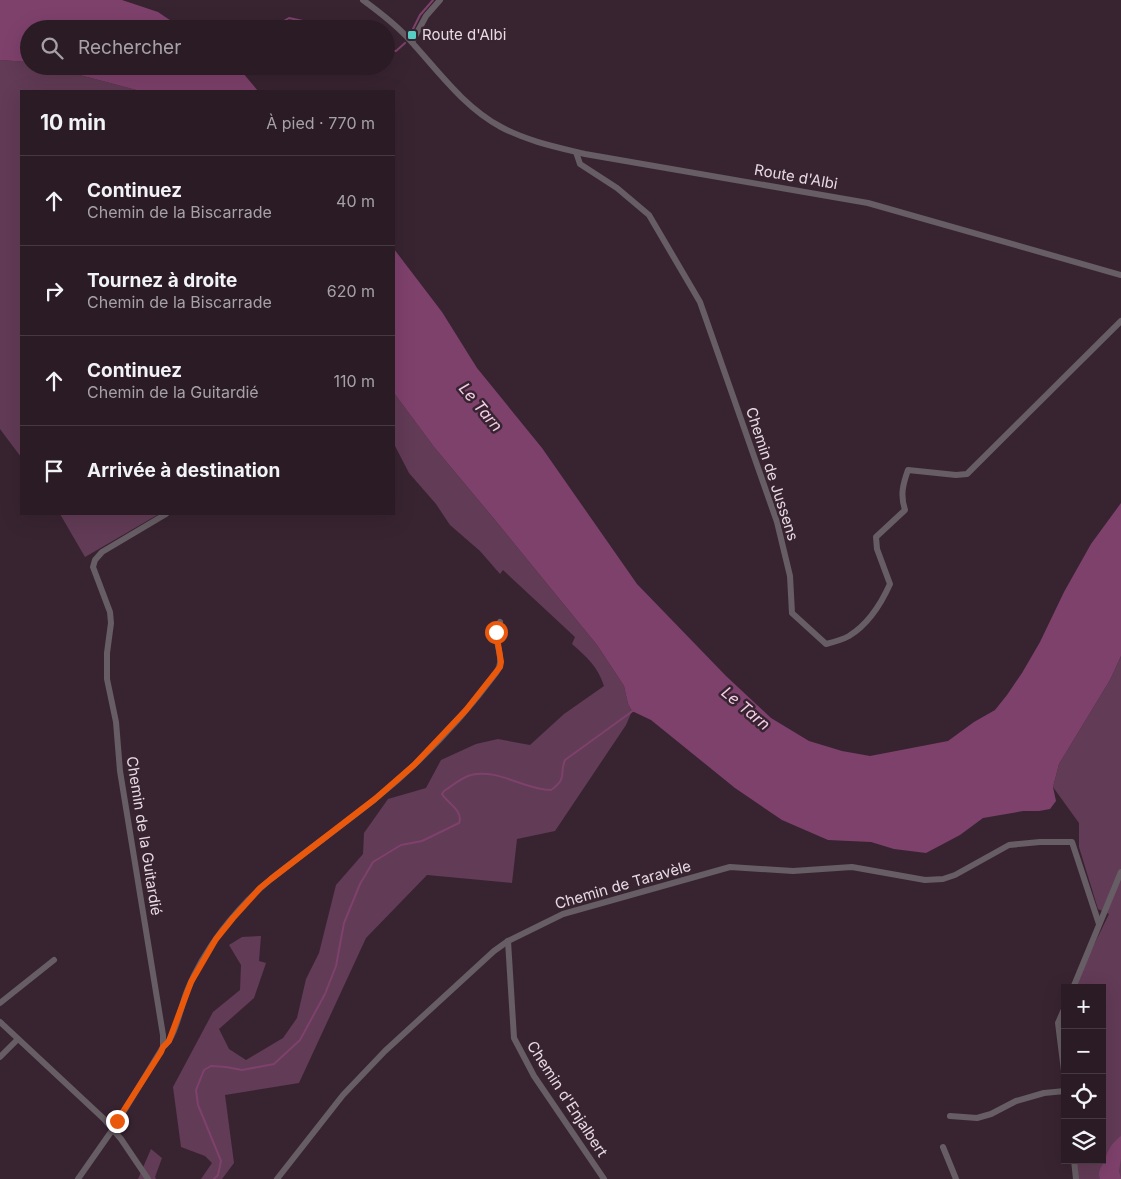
<!DOCTYPE html>
<html lang="fr">
<meta charset="utf-8">
<style>
:root{--surface:#2a1b25;--page:#362832;--text:#f1f3f6;--muted:#a5a1a7;--line:#463942}
body{margin:0;font-family:Inter,sans-serif;background:var(--page);color:var(--text)}
.controls{position:absolute;right:15px;bottom:15px;display:grid;overflow:hidden;border-radius:0px;box-shadow:0 5px 20px #0002}
.controls button{width:45px;height:45px;display:grid;place-items:center;padding:0;border:0;border-bottom:1px solid var(--line);background:var(--surface);color:var(--text);font:25px sans-serif}
.stop{position:absolute;width:15px;height:15px;margin:-11px;border:4px solid #ea580c;border-radius:50%;background:#fff}
.stop.end{background:#ea580c;border-color:#fff;box-shadow:0 1px 5px #0008}
.list{margin:0;padding:0;list-style:none}
h2{display:flex;justify-content:space-between;align-items:center;height:65px;margin:0;padding:0 20px;font-size:21px}
h2 small{font-size:16px;font-weight:400;color:var(--muted)}
.list li{display:grid;grid-template-columns:32px 1fr auto;gap:15px;align-items:center;box-sizing:border-box;height:90px;padding:0 20px;border-top:1px solid var(--line)}
.list b{display:block;font-size:19px;white-space:nowrap}
.list p{margin:0;font-size:16px;white-space:nowrap;color:var(--muted)}
.list em{font-size:16px;font-style:normal;color:var(--muted)}
.icon{flex:none;width:28px;height:28px;fill:none;stroke:currentColor;stroke-width:2;stroke-linecap:round;stroke-linejoin:round}
.map{position:relative;flex:none;width:1121px;height:1179px;overflow:hidden}
.search{position:absolute;background:var(--surface);box-shadow:0 5px 20px #0002;left:20px;top:20px;width:375px;height:55px;display:flex;align-items:center;gap:12px;box-sizing:border-box;padding:0 18px;border-radius:28px;color:var(--muted);font-size:19px}
.panel{position:absolute;background:var(--surface);box-shadow:0 5px 20px #0002;left:20px;top:90px;width:375px;height:425px;border-radius:0px}
.map>svg:first-child{display:block}
.green{fill:#623b56}
.water{fill:#7e416c}
.lines{fill:none;stroke-linecap:round;stroke-linejoin:round}
.stream{stroke:#7e416c;stroke-width:2}
.minor{stroke:#675d64;stroke-width:6}
.route{stroke:#ea580c;stroke-width:6}
.poi-dot{fill:#55cec5;stroke:#382431;stroke-width:2}
.labels{text-anchor:middle;stroke-width:5;stroke-linejoin:round;paint-order:stroke}
.poi-label{font-size:15px;fill:#e7dae2;stroke:#382431;text-anchor:start}
.street-label{font-size:15px;fill:#e7dae2;stroke:#382431}
.water-label{font-size:16px;font-style:italic;fill:#f4cee6;stroke:#382431}
</style>
<div class="map">
<svg width="1121" height="1179" viewBox="0 0 1121 1179">
<rect width="100%" height="100%" fill="#382431"/>
<!-- green -->
<g class="green">
<path d="M 0,60 L 29,62 L 29,66 L 46,66 L 140,91 L 21,91 L 21,457 L 0,429 Z"/>
<path d="M 394,393 L 434,447 L 495,520 L 597,645 L 624,686 L 628,704 L 632,711 L 626,725 L 555,831 L 517,839 L 512,883 L 427,875 L 366,938 L 299,1083 L 225,1095 L 234,1163 L 222,1179 L 201,1179 L 212,1163 L 205,1156 L 181,1147 L 173,1087 L 213,1012 L 240,990 L 241,965 L 229,945 L 242,937 L 261,936 L 259,961 L 266,963 L 254,998 L 219,1029 L 229,1049 L 246,1060 L 283,1038 L 297,1018 L 306,979 L 319,953 L 336,885 L 363,854 L 364,833 L 388,799 L 426,788 L 441,760 L 476,744 L 498,739 L 530,745 L 564,714 L 604,686 C 598,667 587,657 572,644 L 575,637 L 503,570 L 500,574 L 480,551 L 450,525 L 436,504 L 409,473 L 394,444 Z"/>
<path d="M 60,514 L 159,514 L 85,557 Z"/>
<path d="M 1121,656 L 1121,1179 L 1076,1179 L 1074,1160 L 1102,1160 L 1102,988 L 1073,988 L 1109,914 L 1098,909 L 1079,847 L 1079,823 L 1053,787 L 1059,764 L 1110,680 Z"/>
<path d="M 151,1149 L 162,1158 L 155,1177 L 156,1179 L 138,1179 Z"/>
</g>
<!-- water -->
<g class="water">
<path d="M 0,0 L 122,0 L 158,12 L 183,29 L 29,29 L 29,62 L 0,60 Z"/>
<path d="M 46,66 L 237,66 L 258,91 L 140,91 Z"/>
<path d="M 394,249 L 442,312 L 477,368 L 542,448 L 637,584 L 726,676 L 771,718 L 809,741 L 842,751 L 870,756 L 948,741 L 974,722 L 995,710 L 1007,695 L 1022,673 L 1040,642 L 1064,592 L 1091,544 L 1121,503 L 1121,656 L 1110,680 L 1059,764 L 1053,787 L 1056,801 L 1050,809 L 1039,811 L 1023,811 L 983,818 L 960,835 L 926,853 L 894,849 L 871,842 L 828,840 L 782,820 L 735,788 L 651,720 L 632,711 L 628,704 L 624,686 L 597,645 L 495,520 L 434,447 L 394,393 Z"/>
<path d="M 1121,1136 L 1121,1159 L 1119,1171 L 1121,1179 L 1100,1179 C 1097,1170 1102,1167 1105,1160 C 1108,1149 1112,1143 1121,1136 Z"/>
</g>
<g class="lines">
<!-- stream -->
<g class="stream">
<path d="M 270,29 L 289,18 L 317,24 L 320,29"/>
<path d="M 411,33 L 420,15 L 433,0"/>
<path d="M 386,49 L 396,51 L 405,43"/>
<path d="M 214,1179 L 218,1175 L 221,1161 L 198,1105 L 196,1090 L 204,1070 L 211,1066 L 226,1067 L 242,1070 L 274,1064 L 300,1040 L 325,994 L 336,966 L 344,923 L 360,884 L 373,862 L 401,845 L 422,841 L 459,823 C 464,811 447,803 442,794 L 444,791 C 452,786 462,777 471,775 C 498,768 524,790 551,790 C 568,778 559,774 565,760 L 634,710"/>
</g>
<!-- minor -->
<g class="minor">
<path d="M 363,0 C 378,11 394,23 407,37 C 436,68 462,106 501,127 C 527,141 556,147 585,154 L 868,203 L 1121,275"/>
<path d="M 412,42 L 426,16 L 440,0"/>
<path d="M 576,152 L 580,164 L 617,188 L 649,215 L 700,302 L 777,522 L 790,576 L 792,613 L 826,644 C 834,642 842,640 849,636 C 867,625 881,604 890,584 L 877,549 L 876,537 L 905,510 C 900,495 903,484 908,470 L 956,475 L 967,474 L 1121,321"/>
<path d="M 508,941 L 514,1038 L 534,1076 L 604,1179"/>
<path d="M 1073,988 L 1121,872"/>
<path d="M 0,1003 L 54,960"/>
<path d="M 1065,1007 L 1058,1023 L 1065,1079"/>
<path d="M 0,1022 L 104,1119 L 121,1139 L 148,1179"/>
<path d="M 163,1047 C 175,1039 181,1006 187,991 C 204,949 236,908 271,879 C 305,852 340,827 374,800 C 420,763 461,720 496,673 C 508,657 489,638 500,622"/>
<path d="M 0,1057 L 18,1039"/>
<path d="M 950,1116 L 977,1118 L 991,1114 L 1016,1101 L 1044,1093 L 1065,1091"/>
<path d="M 943,1147 L 956,1179"/>
<path d="M 1074,1160 L 1076,1179"/>
<path d="M 78,1179 L 113,1129 L 163,1047 L 163,1035 L 120,771 L 116,722 L 107,679 L 107,653 L 111,623 L 110,612 L 93,567 L 95,560 L 102,552 L 166,514"/>
<path d="M 277,1179 L 343,1095 L 385,1051 L 494,951 L 508,941 L 563,914 L 730,867 L 793,871 L 852,867 L 925,880 L 943,879 L 955,875 L 1009,845 L 1040,842 L 1072,842 L 1099,924"/>
</g>
</g>
<g class="lines">
<!-- route -->
<path class="route" d="M 117,1121 L 161,1052 L 163,1047 L 169,1041 L 191,982 L 216,939 L 233,918 L 260,888 L 271,879 L 375,799 L 414,765 L 466,710 L 500,667 L 501,662 L 496,632"/>
</g>
<!-- markers -->
<rect class="poi-dot" x="407" y="30" width="10" height="10" rx="2.5"/>
<g class="labels">
<!-- poi labels -->
<g class="poi-label">
<text x="422" y="40">Route d'Albi</text>
</g>
<!-- street labels -->
<g class="street-label">
<text transform="translate(796 177) rotate(10)" y="5">Route d'Albi</text>
<text transform="translate(772 474) rotate(72)" y="5">Chemin de Jussens</text>
<text transform="translate(144 836) rotate(81)" y="5">Chemin de la Guitardié</text>
<text transform="translate(623 885) rotate(-16)" y="5">Chemin de Taravèle</text>
<text transform="translate(567 1099) rotate(57)" y="5">Chemin d'Enjalbert</text>
</g>
<!-- water labels -->
<g class="water-label">
<text transform="translate(481 407) rotate(50)" y="6">Le Tarn</text>
<text transform="translate(746 708) rotate(40)" y="6">Le Tarn</text>
</g>
</g>
</svg>
<div class="controls">
<button>+</button>
<button>−</button>
<button><svg class="icon" aria-label="locate" viewBox="0 0 24 24"><circle cx="12" cy="12" r="6"/><path d="M12 2v4M12 18v4M2 12h4M18 12h4"/></svg></button>
<button><svg class="icon" aria-label="layers" viewBox="0 0 24 24"><path d="M12 4l9 5-9 5-9-5zM3 14l9 5 9-5"/></svg></button>
</div>
<div class="stop" style="left:496px;top:632px"></div>
<div class="stop end" style="left:117px;top:1121px"></div>
<div class="search"><svg class="icon" aria-label="search" viewBox="0 0 24 24"><circle cx="10" cy="10" r="6"/><path d="M15 15l6 6"/></svg>Rechercher</div>
<section class="panel">
<h2>10 min<small>À pied · 770 m</small></h2>
<ul class="list">
<li><svg class="icon" aria-label="ahead" viewBox="0 0 24 24"><path d="M12 20V5M6 11l6-6 6 6"/></svg><div><b>Continuez</b><p>Chemin de la Biscarrade</p></div><em>40 m</em></li>
<li><svg class="icon" aria-label="right" viewBox="0 0 24 24"><path d="M7 20v-9h11M14 6l5 5-5 5"/></svg><div><b>Tournez à droite</b><p>Chemin de la Biscarrade</p></div><em>620 m</em></li>
<li><svg class="icon" aria-label="ahead" viewBox="0 0 24 24"><path d="M12 20V5M6 11l6-6 6 6"/></svg><div><b>Continuez</b><p>Chemin de la Guitardié</p></div><em>110 m</em></li>
<li><svg class="icon" aria-label="arrive" viewBox="0 0 24 24"><path d="M6 21V4h12l-3 4 3 4H6"/></svg><div><b>Arrivée à destination</b></div></li>
</ul>
</section>
</div>
